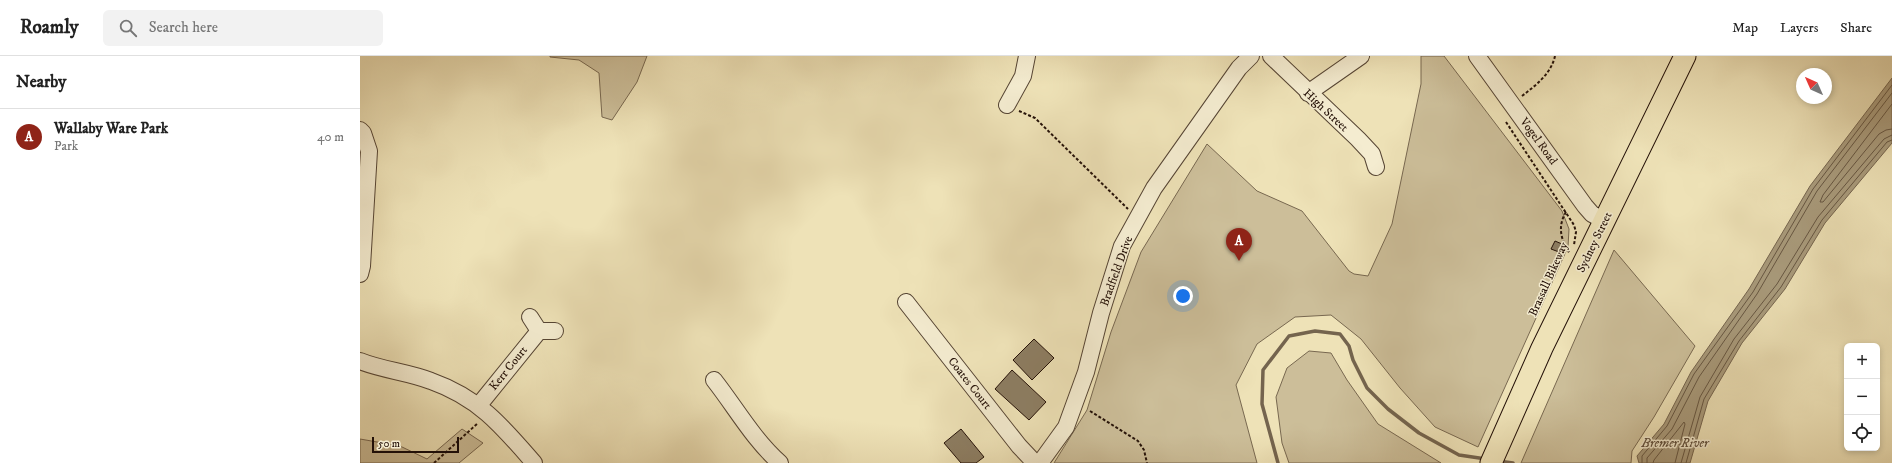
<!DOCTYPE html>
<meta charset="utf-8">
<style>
:root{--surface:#fff;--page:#f2f2f2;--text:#222;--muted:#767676;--line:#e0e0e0;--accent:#8f2418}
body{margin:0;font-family:"IM FELL DW Pica",serif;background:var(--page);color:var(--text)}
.controls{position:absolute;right:12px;bottom:12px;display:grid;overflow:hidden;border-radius:6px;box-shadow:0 2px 6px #0003}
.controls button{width:36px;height:36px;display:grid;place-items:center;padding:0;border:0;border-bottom:1px solid var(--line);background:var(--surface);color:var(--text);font:20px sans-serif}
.compass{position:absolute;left:1436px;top:12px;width:36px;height:36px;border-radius:50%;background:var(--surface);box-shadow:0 2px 6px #0003;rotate:315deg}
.scale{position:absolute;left:12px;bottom:10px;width:87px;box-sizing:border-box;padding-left:4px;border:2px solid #241108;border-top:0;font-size:11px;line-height:14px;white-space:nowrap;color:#241108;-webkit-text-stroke:3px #f4ecd0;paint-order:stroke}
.you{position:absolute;left:823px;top:240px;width:14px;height:14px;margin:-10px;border:3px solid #fff;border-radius:50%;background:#1a73e8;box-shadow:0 0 0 6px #1a73e833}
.badge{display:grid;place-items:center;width:26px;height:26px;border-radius:50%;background:var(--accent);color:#fff;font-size:13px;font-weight:700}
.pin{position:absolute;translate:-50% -33px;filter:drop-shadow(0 1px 2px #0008)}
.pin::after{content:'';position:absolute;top:21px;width:14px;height:12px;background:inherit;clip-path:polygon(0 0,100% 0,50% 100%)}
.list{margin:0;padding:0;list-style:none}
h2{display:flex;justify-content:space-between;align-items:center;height:52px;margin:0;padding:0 16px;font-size:17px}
h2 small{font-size:13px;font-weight:400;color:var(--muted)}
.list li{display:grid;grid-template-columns:26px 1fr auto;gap:12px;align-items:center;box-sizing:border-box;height:56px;padding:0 16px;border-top:1px solid var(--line)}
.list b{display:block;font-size:15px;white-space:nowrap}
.list p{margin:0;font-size:13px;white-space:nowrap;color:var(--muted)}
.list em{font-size:13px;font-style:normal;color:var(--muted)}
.icon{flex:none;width:22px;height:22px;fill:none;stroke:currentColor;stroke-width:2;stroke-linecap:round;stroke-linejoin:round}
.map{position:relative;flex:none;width:1532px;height:407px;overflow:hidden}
header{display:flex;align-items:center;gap:24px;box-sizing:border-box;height:56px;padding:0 20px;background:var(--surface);border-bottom:1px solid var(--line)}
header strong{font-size:19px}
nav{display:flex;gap:22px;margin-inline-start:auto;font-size:14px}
.search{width:280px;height:36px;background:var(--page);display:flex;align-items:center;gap:10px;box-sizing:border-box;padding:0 14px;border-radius:6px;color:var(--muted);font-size:15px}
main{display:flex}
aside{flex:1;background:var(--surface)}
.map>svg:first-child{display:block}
.green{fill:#ccbe99;stroke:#786850}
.water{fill:#a99b7c;stroke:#74644e}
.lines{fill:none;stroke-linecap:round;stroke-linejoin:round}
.shore{stroke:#665642;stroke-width:1}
.stream{stroke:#74644e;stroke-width:3.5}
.building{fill:#8d7e63;stroke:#241108}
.minor-casing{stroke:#564534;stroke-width:18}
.major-casing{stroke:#241108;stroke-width:23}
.path{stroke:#241108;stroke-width:2;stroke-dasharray:3 2;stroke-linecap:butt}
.minor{stroke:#f4ecd0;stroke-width:16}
.major{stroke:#eee2b7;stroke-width:21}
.labels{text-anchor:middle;stroke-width:3;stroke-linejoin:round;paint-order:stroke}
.street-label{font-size:12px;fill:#241108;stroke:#f4ecd0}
.water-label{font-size:13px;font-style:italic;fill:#604f3c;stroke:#f4ecd0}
</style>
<header>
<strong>Roamly</strong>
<div class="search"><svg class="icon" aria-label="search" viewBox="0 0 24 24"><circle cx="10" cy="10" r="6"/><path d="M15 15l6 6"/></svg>Search here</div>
<nav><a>Map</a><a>Layers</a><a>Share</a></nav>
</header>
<main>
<aside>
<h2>Nearby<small></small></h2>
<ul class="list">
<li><span class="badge">A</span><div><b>Wallaby Ware Park</b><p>Park</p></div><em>40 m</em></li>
</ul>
</aside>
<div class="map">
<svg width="1532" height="407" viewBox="0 0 1532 407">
<rect width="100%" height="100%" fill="#eee2b7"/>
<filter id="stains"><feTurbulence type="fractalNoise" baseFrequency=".005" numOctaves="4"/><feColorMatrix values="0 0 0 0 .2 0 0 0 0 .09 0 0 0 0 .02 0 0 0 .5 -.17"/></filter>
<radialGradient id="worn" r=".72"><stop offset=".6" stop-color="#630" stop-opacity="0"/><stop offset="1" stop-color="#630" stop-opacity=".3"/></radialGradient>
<!-- green -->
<g class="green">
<path d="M 190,0 L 287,0 L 277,26 L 252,64 L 242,61 L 239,17 L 219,4 L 190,1 Z"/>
<path d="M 1061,0 L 1084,0 L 1202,155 L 1209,173 L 1208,191 L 1118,391 L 1075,371 L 1040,332 L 1001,283 L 971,259 L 935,261 L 897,288 L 876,329 L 897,407 L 694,407 L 727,354 L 751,276 L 781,196 L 847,88 L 897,135 L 942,155 L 989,215 L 994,218 L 1008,220 L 1032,168 L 1061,28 Z"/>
<path d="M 1254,194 L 1335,290 L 1294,361 L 1272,395 L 1271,407 L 1161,407 Z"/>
<path d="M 949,295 L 971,297 L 987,324 L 1018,368 L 1081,407 L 929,407 L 922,387 L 916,341 L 927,312 Z"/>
<path d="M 102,373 L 123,387 L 99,407 L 0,407 L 0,383 L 40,390 L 67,403 Z"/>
</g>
<!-- water -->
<path class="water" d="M 1532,22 L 1532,87 L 1465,167 L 1425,233 L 1382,287 L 1348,345 L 1330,407 L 1279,407 L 1277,400 L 1304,368 L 1331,316 L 1389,233 L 1450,130 Z"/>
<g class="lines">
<!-- shore -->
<g class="shore">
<path d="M 1532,48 L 1463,139 L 1460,146 L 1463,146 L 1519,78 L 1526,74 L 1532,73"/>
<path d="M 1282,407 L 1282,400 L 1307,370 L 1334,318 L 1393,236 L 1453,133 L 1532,29"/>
<path d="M 1287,407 L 1287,402 L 1312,373 L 1339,321 L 1397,238 L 1457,135 L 1532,37"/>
<path d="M 1293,407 L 1294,404 L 1324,366 L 1325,368 L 1315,407"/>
<path d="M 1321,407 L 1340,341 L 1374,283 L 1417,228 L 1458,161 L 1524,83 L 1532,79"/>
<path d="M 1326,407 L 1344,343 L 1379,285 L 1421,231 L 1462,164 L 1527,86 L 1532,84"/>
</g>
<!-- stream -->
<g class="stream">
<path d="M 1138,405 L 1153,407"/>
<path d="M 918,407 L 902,348 L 903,314 L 929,280 L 955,275 L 980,278 L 989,290 L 993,304 L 1007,332 L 1028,353 L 1059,377 L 1099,399 L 1126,403"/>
</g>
</g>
<!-- building -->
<g class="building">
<path d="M 1195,185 L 1202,188 L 1199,196 L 1191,193 Z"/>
<path d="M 674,283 L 694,302 L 672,324 L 653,304 Z"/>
<path d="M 652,314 L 686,346 L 669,364 L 635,333 Z"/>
<path d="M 601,373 L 624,401 L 616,407 L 601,407 L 584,387 Z"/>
</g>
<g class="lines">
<defs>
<g id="minor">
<path d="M 911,0 L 998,83 L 1012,98 L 1016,111"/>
<path d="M 1117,0 L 1225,150 L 1232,158 L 1245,165"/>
<path d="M 948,37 L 1001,0"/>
<path d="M 647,49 L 663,20 L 667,0"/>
<path d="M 0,74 L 3,77 L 9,95 L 2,210 L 0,218"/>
<path d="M 546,246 L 659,390 L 675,407"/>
<path d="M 170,261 L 179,275 L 195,275"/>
<path d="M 0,305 C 22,314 48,316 71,325 C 119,342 142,370 174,407"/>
<path d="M 354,324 C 376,352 393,383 420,407"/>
<path d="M 119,349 L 179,275"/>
<path d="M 680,407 L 706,371 L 726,316 L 741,257 L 762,190 L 794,132 L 879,12 L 891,0"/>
</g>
<path id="major" d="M 1131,407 L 1182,292 L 1325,0"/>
</defs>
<!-- minor casing -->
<use href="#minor" class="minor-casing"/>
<!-- major casing -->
<use href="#major" class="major-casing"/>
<!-- path -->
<g class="path">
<path d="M 1162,40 C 1176,29 1191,18 1195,0"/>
<path d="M 659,55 L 675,62 L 768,153"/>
<path d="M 1146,66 L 1214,169 L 1216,176 L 1214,189"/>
<path d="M 1206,156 C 1197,171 1201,184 1210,198"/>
<path d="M 730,355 L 778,385 L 784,394 L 787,407"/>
<path d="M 74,407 L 118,367"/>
</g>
<!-- minor -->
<use href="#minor" class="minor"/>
<!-- major -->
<use href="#major" class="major"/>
</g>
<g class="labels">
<!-- street labels -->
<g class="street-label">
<text transform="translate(966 54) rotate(43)" y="4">High Street</text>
<text transform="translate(1179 85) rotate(54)" y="4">Vogel Road</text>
<text transform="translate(1234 186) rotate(-64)" y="4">Sydney Street</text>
<text transform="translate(756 215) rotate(-70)" y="4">Bradfield Drive</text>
<text transform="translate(1188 223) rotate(-66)" y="4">Brassall Bikeway</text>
<text transform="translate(148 312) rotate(-51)" y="4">Kerr Court</text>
<text transform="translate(610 327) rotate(52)" y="4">Coates Court</text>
</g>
<!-- water labels -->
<g class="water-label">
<text x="1315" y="391">Bremer River</text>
</g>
</g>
<rect width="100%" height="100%" filter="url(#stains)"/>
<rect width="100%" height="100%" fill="url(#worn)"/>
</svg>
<div class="controls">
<button>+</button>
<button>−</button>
<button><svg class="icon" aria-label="locate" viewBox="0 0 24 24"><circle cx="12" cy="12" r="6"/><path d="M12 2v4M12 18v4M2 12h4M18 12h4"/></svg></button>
</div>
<svg class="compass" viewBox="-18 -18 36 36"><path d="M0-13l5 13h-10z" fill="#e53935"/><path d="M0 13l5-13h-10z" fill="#767676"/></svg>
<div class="scale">50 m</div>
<div class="you"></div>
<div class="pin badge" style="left:879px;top:205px">A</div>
</div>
</main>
